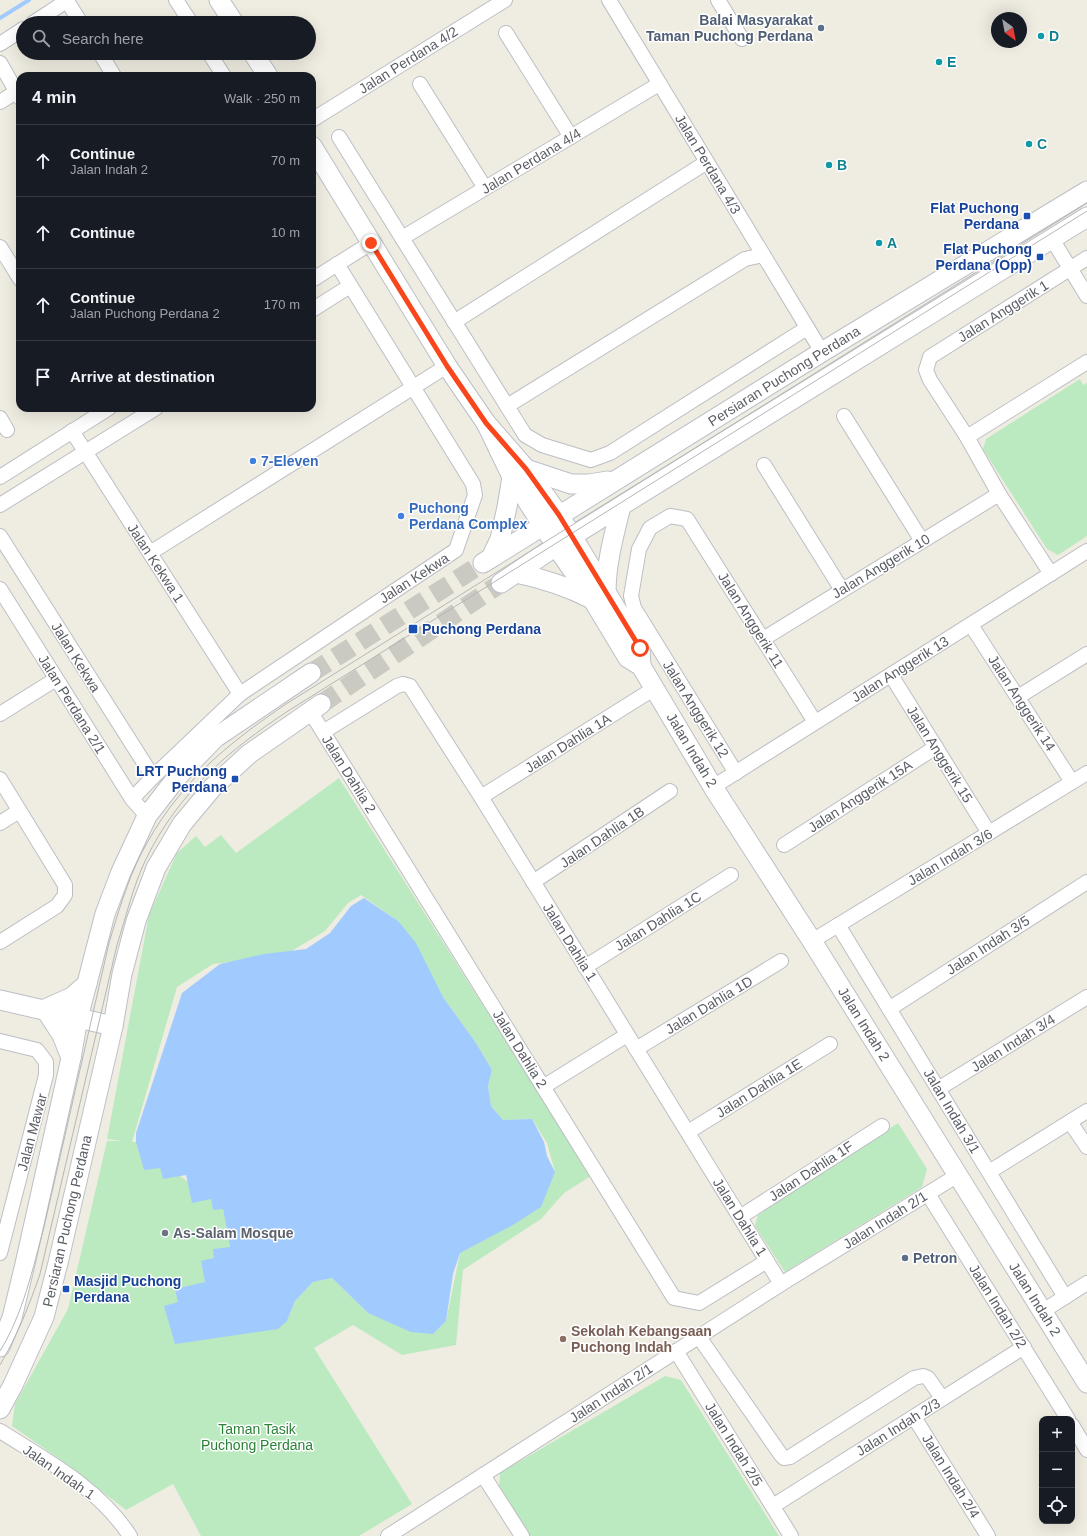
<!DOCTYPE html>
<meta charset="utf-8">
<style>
:root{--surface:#171b24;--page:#242831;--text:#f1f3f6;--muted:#9ea1a6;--line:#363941}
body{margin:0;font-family:Arial,sans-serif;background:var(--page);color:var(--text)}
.controls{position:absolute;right:12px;bottom:12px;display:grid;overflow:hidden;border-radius:8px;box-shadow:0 4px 16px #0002}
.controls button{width:36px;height:36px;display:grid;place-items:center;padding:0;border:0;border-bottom:1px solid var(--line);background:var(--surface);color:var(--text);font:20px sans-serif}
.compass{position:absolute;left:991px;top:12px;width:36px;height:36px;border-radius:50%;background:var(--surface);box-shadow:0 4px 16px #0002;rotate:148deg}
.stop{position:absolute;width:12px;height:12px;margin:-9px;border:3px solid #fa461c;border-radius:50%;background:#fff}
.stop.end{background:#fa461c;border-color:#fff;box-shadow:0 1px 4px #0008}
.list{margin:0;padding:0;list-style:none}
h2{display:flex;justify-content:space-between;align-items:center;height:52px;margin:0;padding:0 16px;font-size:17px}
h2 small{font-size:13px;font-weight:400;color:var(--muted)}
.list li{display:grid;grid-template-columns:26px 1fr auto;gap:12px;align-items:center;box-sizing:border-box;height:72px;padding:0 16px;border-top:1px solid var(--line)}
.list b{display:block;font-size:15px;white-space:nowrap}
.list p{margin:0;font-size:13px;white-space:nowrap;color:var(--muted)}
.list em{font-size:13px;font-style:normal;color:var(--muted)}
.icon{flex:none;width:22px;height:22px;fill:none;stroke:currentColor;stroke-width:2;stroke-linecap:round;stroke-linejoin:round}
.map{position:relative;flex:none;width:1087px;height:1536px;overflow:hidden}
.search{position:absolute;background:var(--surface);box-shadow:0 4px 16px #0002;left:16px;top:16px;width:300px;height:44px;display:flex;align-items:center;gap:10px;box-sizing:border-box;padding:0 14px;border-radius:22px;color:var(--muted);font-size:15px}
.panel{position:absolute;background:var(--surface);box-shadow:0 4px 16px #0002;left:16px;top:72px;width:300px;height:340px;border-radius:12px}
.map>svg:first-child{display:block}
.green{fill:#bbe9c0;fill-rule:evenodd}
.water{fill:#a1cbff}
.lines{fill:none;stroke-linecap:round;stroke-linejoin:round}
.stream{stroke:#a1cbff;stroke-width:4}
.secondary-tunnel{stroke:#cac9c2;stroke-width:19;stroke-dasharray:19 10;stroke-linecap:butt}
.street-casing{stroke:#bcbec4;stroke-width:16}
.secondary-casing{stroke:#bcbfc7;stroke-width:21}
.street{stroke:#fff;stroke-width:14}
.secondary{stroke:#fff;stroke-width:19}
.tram{stroke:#b5b6b7;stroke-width:1}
.route{stroke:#fa461c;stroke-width:5}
.service-dot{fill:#5c6f8a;stroke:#fff;stroke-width:1.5}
.culture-dot{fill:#0f9aa8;stroke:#fff;stroke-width:1.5}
.transit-dot{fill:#1a4fb4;stroke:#fff;stroke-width:1.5}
.shop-dot{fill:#3f7fe0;stroke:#fff;stroke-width:1.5}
.worship-dot{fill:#6b7280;stroke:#fff;stroke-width:1.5}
.education-dot{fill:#8d6e63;stroke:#fff;stroke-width:1.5}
.labels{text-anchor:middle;stroke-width:3;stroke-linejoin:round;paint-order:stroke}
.service-label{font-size:14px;font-weight:bold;fill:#4e5e75;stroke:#fff;text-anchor:end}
.culture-label{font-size:14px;font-weight:bold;fill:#0d838f;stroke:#fff;text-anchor:start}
.street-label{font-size:14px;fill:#5a5d64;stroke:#fff}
.transit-label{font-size:14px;font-weight:bold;fill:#164399;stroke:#fff;text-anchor:end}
.shop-label{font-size:14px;font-weight:bold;fill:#366cbe;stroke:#fff;text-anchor:start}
.worship-label{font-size:14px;font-weight:bold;fill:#5b616d;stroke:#fff;text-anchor:start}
.education-label{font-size:14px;font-weight:bold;fill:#785e54;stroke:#fff;text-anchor:start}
.park-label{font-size:14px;fill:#2b8239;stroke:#fff}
</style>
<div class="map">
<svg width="1087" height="1536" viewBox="0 0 1087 1536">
<rect width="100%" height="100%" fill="#efede1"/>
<!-- green -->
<g class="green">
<path d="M 1080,379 L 1083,385 L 1087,383 L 1087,536 L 1058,555 L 1047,549 L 983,449 L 986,439 Z"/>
<path d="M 339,778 L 591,1176 L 564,1193 L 541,1219 L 463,1270 L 456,1345 L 402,1355 L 353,1325 L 314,1348 L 412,1504 L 359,1536 L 201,1536 L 173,1484 L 126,1510 L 68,1465 L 12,1426 L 15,1404 L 68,1309 L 107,1141 L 122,1141 L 107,1139 L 149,915 L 177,853 L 196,836 L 205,847 L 221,835 L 236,853 ZM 361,895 L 398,921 L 443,997 L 476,1043 L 492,1070 L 488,1086 L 491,1106 L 503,1120 L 532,1119 L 547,1143 L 555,1172 L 460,1253 L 446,1321 L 433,1334 L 368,1313 L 332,1278 L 313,1282 L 295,1301 L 287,1321 L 230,1247 L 223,1209 L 136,1142 L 132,1142 L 177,987 L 213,964 L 285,955 L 325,931 L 348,903 Z"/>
<path d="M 898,1123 L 927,1169 L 922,1187 L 785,1272 L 755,1226 L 758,1215 Z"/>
<path d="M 665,1376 L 681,1380 L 779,1536 L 529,1536 L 499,1490 L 500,1473 Z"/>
</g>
<!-- water -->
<path class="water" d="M 364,898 L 398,921 L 416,943 L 443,997 L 476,1043 L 492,1070 L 488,1086 L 491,1106 L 503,1120 L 532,1119 L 544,1142 L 547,1156 L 555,1172 L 541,1207 L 513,1225 L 460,1253 L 453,1274 L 446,1321 L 433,1334 L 411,1332 L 368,1313 L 332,1278 L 313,1282 L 295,1301 L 287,1321 L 278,1329 L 175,1344 L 164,1306 L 178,1302 L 175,1289 L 205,1282 L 201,1261 L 214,1258 L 213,1249 L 230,1247 L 223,1209 L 213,1210 L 211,1199 L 192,1203 L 186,1175 L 163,1179 L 160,1168 L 144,1170 L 136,1142 L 136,1133 L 182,993 L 220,964 L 264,954 L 306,949 L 330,933 L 351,906 Z"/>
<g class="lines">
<!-- stream -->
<path class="stream" d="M 0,18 L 29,0"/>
<!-- secondary-tunnel -->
<g class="secondary-tunnel">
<path d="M 311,673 L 483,563"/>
<path d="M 321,704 L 501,583"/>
</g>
<defs>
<g id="street">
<path d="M 176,0 L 191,23"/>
<path d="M 609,0 L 822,352"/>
<path d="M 718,0 L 742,39"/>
<path d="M 67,1 L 81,23"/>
<path d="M 33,23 L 68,0"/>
<path d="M 506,33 L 571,137"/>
<path d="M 0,44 L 23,29"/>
<path d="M 100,53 L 114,76"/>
<path d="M 209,53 L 224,76"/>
<path d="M 0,63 L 20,98"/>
<path d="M 420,84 L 485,188"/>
<path d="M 0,102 L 16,92"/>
<path d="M 312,120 L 505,0"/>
<path d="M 339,137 L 525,435 L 542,445 L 591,460 L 610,453 L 807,328"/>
<path d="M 402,238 L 659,84"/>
<path d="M 1052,239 L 1087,296"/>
<path d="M 0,247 L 20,279"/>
<path d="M 312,280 L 371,243"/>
<path d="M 312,310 L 350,286"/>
<path d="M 454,322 L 707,162"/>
<path d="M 507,406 L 745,259 L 763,255"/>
<path d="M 844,416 L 922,541"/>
<path d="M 0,418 L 7,430"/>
<path d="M 72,431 L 240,694"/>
<path d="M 967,437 L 1087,362"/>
<path d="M 764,465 L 842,590"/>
<path d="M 0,477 L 109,408"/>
<path d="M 0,505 L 156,408"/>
<path d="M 0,536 L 153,777"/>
<path d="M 150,553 L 447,366"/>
<path d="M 1051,574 L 999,494 L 967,437 L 930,380 L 926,370 L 930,357 L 1087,258"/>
<path d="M 0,589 L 132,799 L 147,816"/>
<path d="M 971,625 L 1072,782"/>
<path d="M 763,639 L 999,494"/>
<path d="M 891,675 L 989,833"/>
<path d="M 1018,697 L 1087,654"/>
<path d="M 310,711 L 674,1298 L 699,1303 L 767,1261"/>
<path d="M 0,714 L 56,679"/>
<path d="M 323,732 L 397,686 L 403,684 L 410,686 L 481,797 L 781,1284"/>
<path d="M 736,773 L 634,608 L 631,596 L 639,549 L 650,528 L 670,516 L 687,519 L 815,722"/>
<path d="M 0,779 L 65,885 L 65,895 L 57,906 L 0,942"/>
<path d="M 713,787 L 1087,551"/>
<path d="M 481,797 L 655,688"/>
<path d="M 132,799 L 153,777 L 240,694 L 456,550 L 475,495 L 473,484 L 337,264"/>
<path d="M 0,823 L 19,811"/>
<path d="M 784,845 L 936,747"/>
<path d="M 533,882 L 670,791"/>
<path d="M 838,925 L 1065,1297"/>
<path d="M 812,941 L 1087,773"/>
<path d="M 585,967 L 731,875"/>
<path d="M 889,1009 L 1087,882"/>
<path d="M 0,1041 L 37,1050 L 46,1062 L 46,1075 L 0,1253"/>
<path d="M 636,1049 L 781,961"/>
<path d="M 543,1087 L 627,1035"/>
<path d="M 938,1089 L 1087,997"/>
<path d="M 1070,1122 L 1087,1147"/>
<path d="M 688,1132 L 830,1044"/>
<path d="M 989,1172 L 1087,1111"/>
<path d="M 928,1194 L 1068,1419"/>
<path d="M 740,1217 L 882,1126"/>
<path d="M 1043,1311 L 1087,1283"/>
<path d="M 699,1337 L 781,1455 L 784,1458 L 790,1457 L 914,1378 L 923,1376 L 928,1378 L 942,1398"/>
<path d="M 676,1351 L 791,1536"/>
<path d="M 914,1417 L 988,1536"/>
<path d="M 1072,1425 L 1087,1450"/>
<path d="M 0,1431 C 47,1461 99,1488 130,1536"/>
<path d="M 483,1475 L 522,1536"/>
<path d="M 773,1506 L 1024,1347"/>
<path d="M 388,1536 L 781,1284 L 958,1175"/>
</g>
<g id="secondary">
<path d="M 219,0 L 234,23"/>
<path d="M 253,53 L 268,76"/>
<path d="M 312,146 L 447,366 L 486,423 L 526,469 L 559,515 L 640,648 L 641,666"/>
<path d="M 486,423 L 512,477 L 556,546 L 593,600 L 628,658 L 641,666 L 713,787 L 812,941 L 1087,1383"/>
<path d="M 526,469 L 571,484 L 589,484 L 608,481"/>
<path d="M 491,558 L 500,539 L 507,507 L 512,477"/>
<path d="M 483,563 L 822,352 L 1087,191"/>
<path d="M 516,573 C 545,579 566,586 592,599"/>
<path d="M 501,583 L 556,546 L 1087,217"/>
<path d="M 606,593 C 606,563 614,535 621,506"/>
<path d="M 0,1000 L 113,1026"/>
<path d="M 45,1009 L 62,1035 L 71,1058"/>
<path d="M 45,1009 L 72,997 L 87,984"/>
<path d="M 0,1347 L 12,1318 L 25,1264 L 71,1058 L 78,1018 L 105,914 L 121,872 L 147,816 L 178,776 L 215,738 L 311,673"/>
<path d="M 0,1409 L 13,1385 L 44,1317 L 58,1263 L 113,1026 L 122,974 L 136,921 L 156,868 L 182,824 L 213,787 L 249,754 L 321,704"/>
</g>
</defs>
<!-- street casing -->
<use href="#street" class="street-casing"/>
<!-- secondary casing -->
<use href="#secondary" class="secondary-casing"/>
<!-- street -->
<use href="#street" class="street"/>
<!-- secondary -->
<use href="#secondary" class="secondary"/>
<!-- tram -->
<g class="tram">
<path d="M 0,1351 C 23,1314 33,1268 44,1227 L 109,943 C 118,913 127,882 141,854 C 176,786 223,747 286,704 L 1087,203"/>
<path d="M 0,1365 C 17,1336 29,1306 40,1274 L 117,945 C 126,917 133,886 146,859 C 179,792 228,751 288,711 L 1087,211"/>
</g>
</g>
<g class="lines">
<!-- route -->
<path class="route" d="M 371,243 L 447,366 L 486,423 L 526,469 L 559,515 L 640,648"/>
</g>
<!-- markers -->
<g class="service-dot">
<circle cx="821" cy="28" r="4"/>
<circle cx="905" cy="1258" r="4"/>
</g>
<g class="culture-dot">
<circle cx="1041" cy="36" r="4"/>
<circle cx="939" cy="62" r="4"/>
<circle cx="1029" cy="144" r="4"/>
<circle cx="829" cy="165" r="4"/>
<circle cx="879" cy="243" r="4"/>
</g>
<g class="transit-dot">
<rect x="1023" y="212" width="8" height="8" rx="2"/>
<rect x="1036" y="253" width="8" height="8" rx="2"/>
<rect x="408" y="624" width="10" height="10" rx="2"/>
<rect x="231" y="775" width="8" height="8" rx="2"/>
<rect x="62" y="1285" width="8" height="8" rx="2"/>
</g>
<g class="shop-dot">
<circle cx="253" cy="461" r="4"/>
<circle cx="401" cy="516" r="4"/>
</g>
<circle class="worship-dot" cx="165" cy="1233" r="4"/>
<circle class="education-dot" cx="563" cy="1339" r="4"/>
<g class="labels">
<!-- service labels -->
<g class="service-label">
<text x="813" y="25">Balai Masyarakat<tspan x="813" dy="16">Taman Puchong Perdana</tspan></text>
<text x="913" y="1263" text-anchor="start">Petron</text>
</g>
<!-- culture labels -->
<g class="culture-label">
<text x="1049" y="41">D</text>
<text x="947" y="67">E</text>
<text x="1037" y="149">C</text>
<text x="837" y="170">B</text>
<text x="887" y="248">A</text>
</g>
<!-- street labels -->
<g class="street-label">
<text transform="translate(408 60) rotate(-32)" y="5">Jalan Perdana 4/2</text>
<text transform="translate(531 161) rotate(-31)" y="5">Jalan Perdana 4/4</text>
<text transform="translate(708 164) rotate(59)" y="5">Jalan Perdana 4/3</text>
<text transform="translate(1003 311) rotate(-32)" y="5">Jalan Anggerik 1</text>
<text transform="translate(784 376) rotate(-32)" y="5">Persiaran Puchong Perdana</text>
<text transform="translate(156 563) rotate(57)" y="5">Jalan Kekwa 1</text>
<text transform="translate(881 566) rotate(-31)" y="5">Jalan Anggerik 10</text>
<text transform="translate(414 578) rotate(-33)" y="5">Jalan Kekwa</text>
<text transform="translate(751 620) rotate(58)" y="5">Jalan Anggerik 11</text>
<text transform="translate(76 657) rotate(58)" y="5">Jalan Kekwa</text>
<text transform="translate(900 669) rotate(-32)" y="5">Jalan Anggerik 13</text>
<text transform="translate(1022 703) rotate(57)" y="5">Jalan Anggerik 14</text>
<text transform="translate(72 704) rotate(58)" y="5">Jalan Perdana 2/1</text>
<text transform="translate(696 709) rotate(58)" y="5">Jalan Anggerik 12</text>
<text transform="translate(568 743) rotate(-32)" y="5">Jalan Dahlia 1A</text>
<text transform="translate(692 750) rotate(59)" y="5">Jalan Indah 2</text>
<text transform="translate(940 754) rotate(58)" y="5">Jalan Anggerik 15</text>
<text transform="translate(349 774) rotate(58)" y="5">Jalan Dahlia 2</text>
<text transform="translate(860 796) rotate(-33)" y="5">Jalan Anggerik 15A</text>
<text transform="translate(602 837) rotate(-34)" y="5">Jalan Dahlia 1B</text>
<text transform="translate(950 857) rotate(-31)" y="5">Jalan Indah 3/6</text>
<text transform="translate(658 921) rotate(-32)" y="5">Jalan Dahlia 1C</text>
<text transform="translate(570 942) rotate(58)" y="5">Jalan Dahlia 1</text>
<text transform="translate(988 945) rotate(-33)" y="5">Jalan Indah 3/5</text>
<text transform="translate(709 1005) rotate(-31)" y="5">Jalan Dahlia 1D</text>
<text transform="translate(864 1024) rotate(58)" y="5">Jalan Indah 2</text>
<text transform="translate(1013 1043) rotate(-32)" y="5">Jalan Indah 3/4</text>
<text transform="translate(520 1049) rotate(58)" y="5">Jalan Dahlia 2</text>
<text transform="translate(759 1088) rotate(-32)" y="5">Jalan Dahlia 1E</text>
<text transform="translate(952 1111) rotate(59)" y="5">Jalan Indah 3/1</text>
<text transform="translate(32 1132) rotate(-75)" y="5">Jalan Mawar</text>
<text transform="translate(811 1171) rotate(-33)" y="5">Jalan Dahlia 1F</text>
<text transform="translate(740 1217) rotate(58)" y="5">Jalan Dahlia 1</text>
<text transform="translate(885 1220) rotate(-32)" y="5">Jalan Indah 2/1</text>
<text transform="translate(67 1221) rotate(-77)" y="5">Persiaran Puchong Perdana</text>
<text transform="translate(1035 1299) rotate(58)" y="5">Jalan Indah 2</text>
<text transform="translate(998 1306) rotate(58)" y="5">Jalan Indah 2/2</text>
<text transform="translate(611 1393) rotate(-33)" y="5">Jalan Indah 2/1</text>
<text transform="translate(898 1427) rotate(-32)" y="5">Jalan Indah 2/3</text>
<text transform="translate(734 1444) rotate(58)" y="5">Jalan Indah 2/5</text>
<text transform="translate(59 1472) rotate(35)" y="5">Jalan Indah 1</text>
<text transform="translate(951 1476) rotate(58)" y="5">Jalan Indah 2/4</text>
</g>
<!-- transit labels -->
<g class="transit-label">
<text x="1019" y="213">Flat Puchong<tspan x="1019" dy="16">Perdana</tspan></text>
<text x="1032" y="254">Flat Puchong<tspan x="1032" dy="16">Perdana (Opp)</tspan></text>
<text x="422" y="634" text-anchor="start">Puchong Perdana</text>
<text x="227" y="776">LRT Puchong<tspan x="227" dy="16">Perdana</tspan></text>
<text x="74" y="1286" text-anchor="start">Masjid Puchong<tspan x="74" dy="16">Perdana</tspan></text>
</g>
<!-- shop labels -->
<g class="shop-label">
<text x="261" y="466">7-Eleven</text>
<text x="409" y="513">Puchong<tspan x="409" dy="16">Perdana Complex</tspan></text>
</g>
<!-- worship labels -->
<g class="worship-label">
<text x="173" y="1238">As-Salam Mosque</text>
</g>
<!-- education labels -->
<g class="education-label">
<text x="571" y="1336">Sekolah Kebangsaan<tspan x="571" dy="16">Puchong Indah</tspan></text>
</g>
<!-- park labels -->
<g class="park-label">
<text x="257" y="1434">Taman Tasik<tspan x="257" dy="16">Puchong Perdana</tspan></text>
</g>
</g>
</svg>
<div class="controls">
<button>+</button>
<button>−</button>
<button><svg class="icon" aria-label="locate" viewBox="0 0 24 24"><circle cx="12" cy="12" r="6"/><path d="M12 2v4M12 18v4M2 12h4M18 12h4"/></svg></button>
</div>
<svg class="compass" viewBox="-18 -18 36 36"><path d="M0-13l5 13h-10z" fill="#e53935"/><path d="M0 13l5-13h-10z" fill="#9ea1a6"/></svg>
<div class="stop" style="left:640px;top:648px"></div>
<div class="stop end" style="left:371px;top:243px"></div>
<div class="search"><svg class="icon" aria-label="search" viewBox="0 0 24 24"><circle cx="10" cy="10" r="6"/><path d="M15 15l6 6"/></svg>Search here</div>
<section class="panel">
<h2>4 min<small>Walk · 250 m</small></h2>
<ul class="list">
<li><svg class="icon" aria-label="ahead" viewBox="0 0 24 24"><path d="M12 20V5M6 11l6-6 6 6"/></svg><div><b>Continue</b><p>Jalan Indah 2</p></div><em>70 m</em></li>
<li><svg class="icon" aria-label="ahead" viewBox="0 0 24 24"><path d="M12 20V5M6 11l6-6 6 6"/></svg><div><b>Continue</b></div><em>10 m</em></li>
<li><svg class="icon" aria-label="ahead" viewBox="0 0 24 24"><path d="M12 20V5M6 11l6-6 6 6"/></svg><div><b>Continue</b><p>Jalan Puchong Perdana 2</p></div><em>170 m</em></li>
<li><svg class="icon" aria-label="arrive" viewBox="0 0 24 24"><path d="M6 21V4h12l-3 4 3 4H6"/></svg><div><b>Arrive at destination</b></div></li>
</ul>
</section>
</div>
